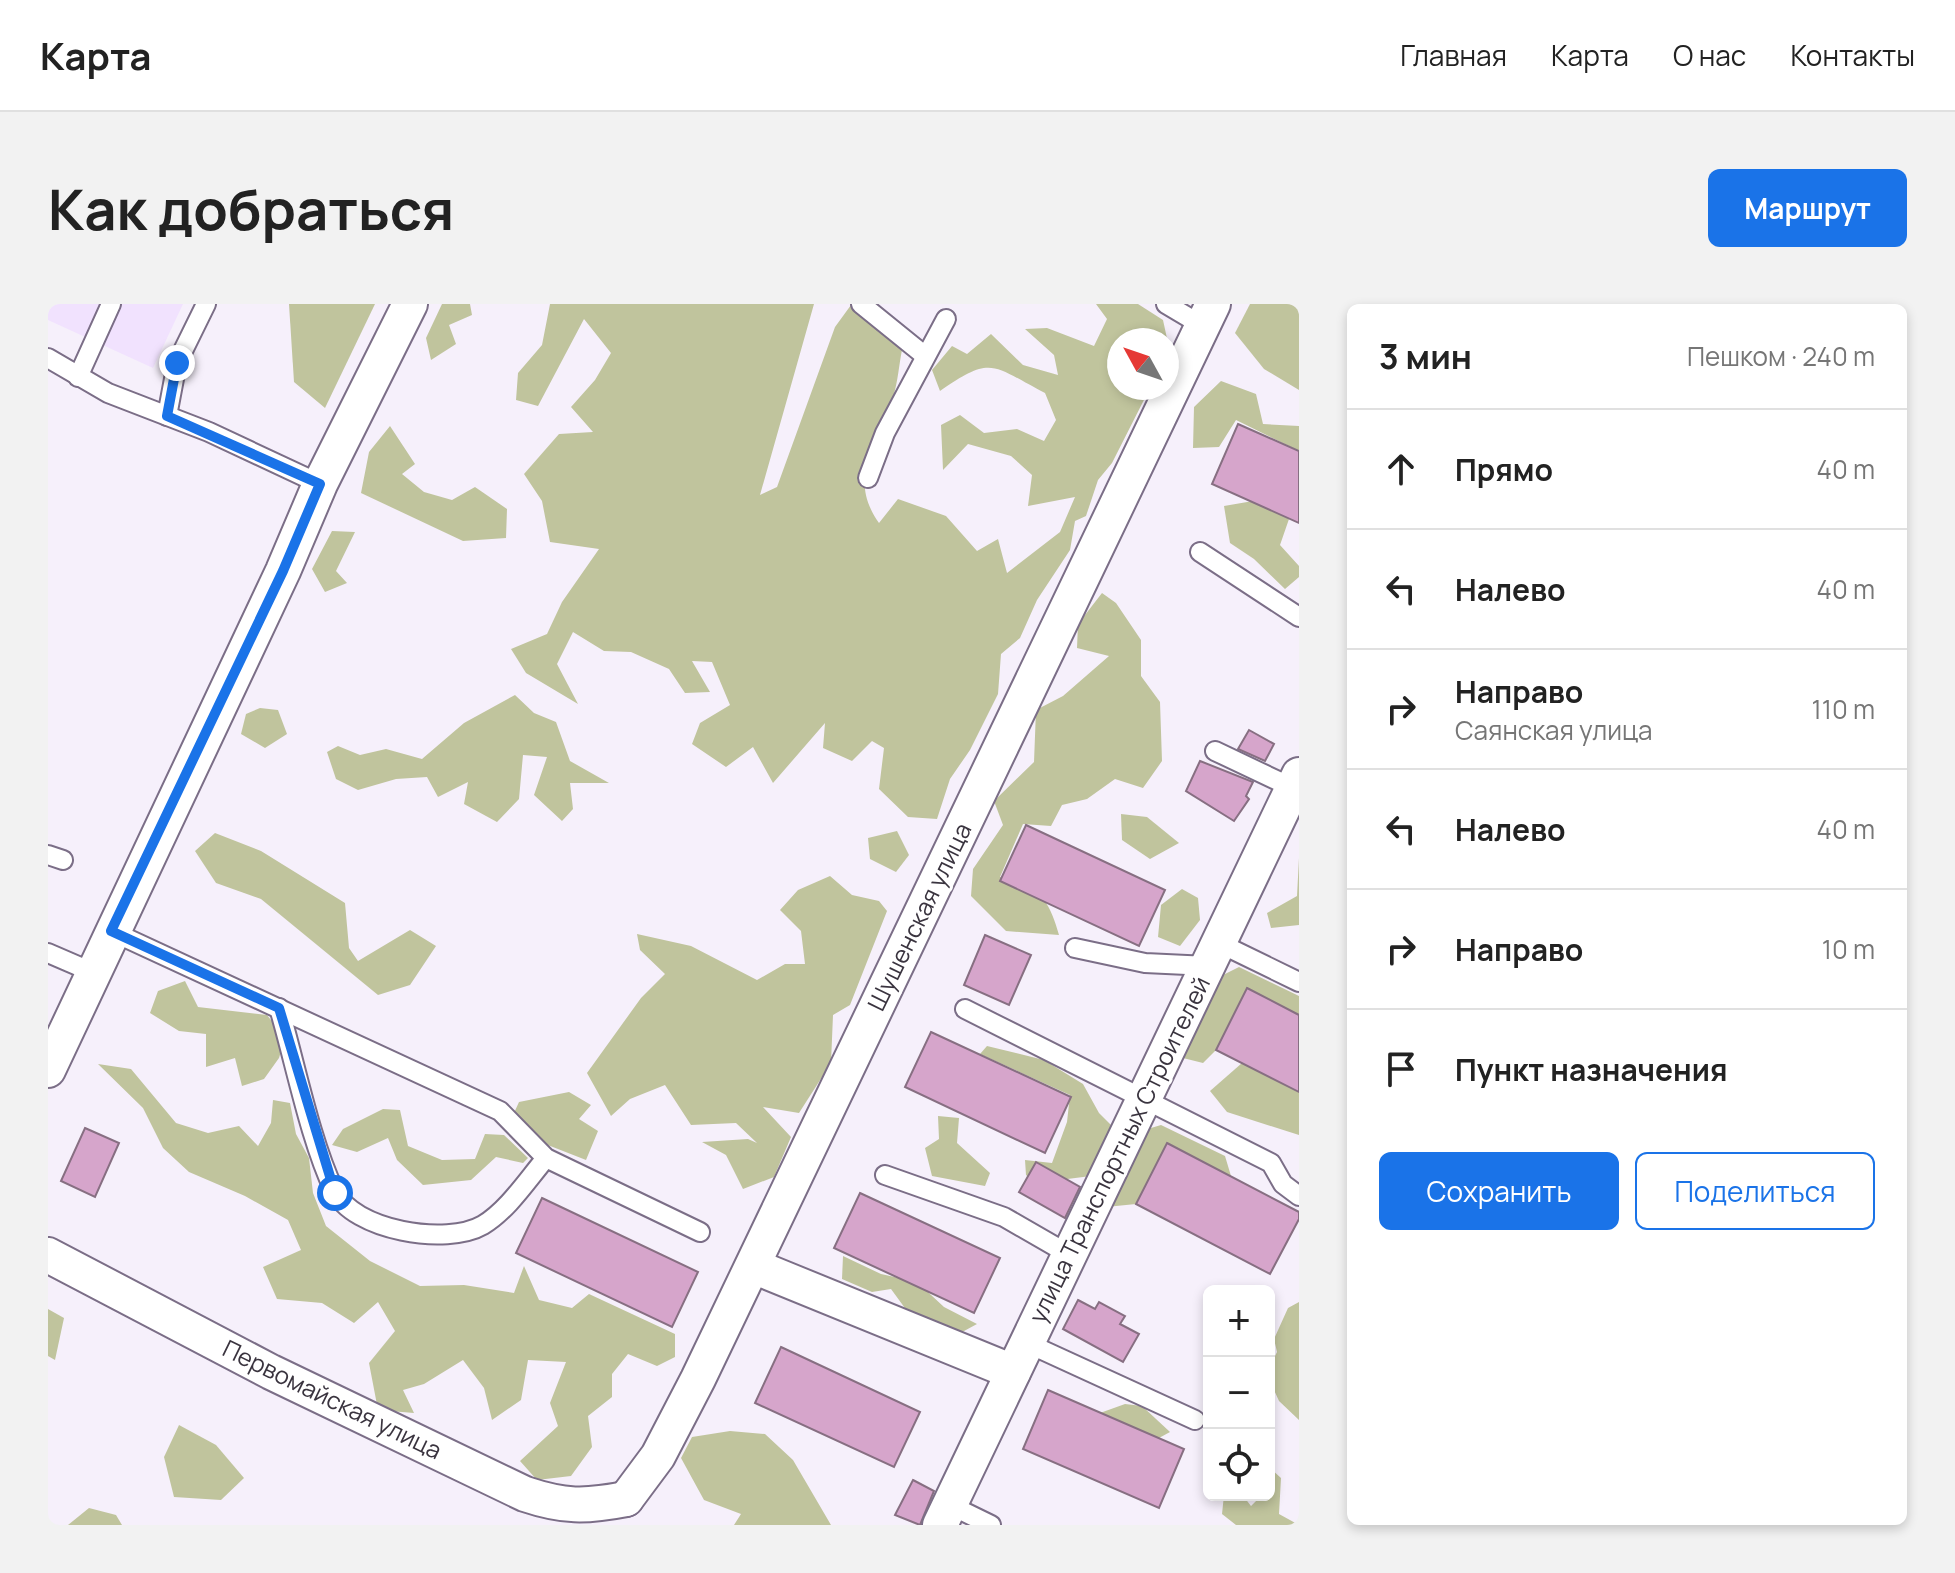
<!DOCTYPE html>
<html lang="ru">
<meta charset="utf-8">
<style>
:root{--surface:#fff;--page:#f2f2f2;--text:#222;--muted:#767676;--line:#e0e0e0;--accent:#1a73e8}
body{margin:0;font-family:Manrope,sans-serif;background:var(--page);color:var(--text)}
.controls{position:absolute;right:24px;bottom:24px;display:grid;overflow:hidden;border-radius:12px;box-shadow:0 4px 12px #0003}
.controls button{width:72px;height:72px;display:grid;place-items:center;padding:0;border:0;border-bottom:2px solid var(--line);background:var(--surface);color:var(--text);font:40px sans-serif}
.compass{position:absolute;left:1059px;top:24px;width:72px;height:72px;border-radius:50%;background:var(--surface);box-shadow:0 4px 12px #0003;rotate:310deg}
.stop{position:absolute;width:24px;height:24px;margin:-18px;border:6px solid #1a73e8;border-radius:50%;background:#fff}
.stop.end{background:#1a73e8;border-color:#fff;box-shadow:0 2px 8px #0008}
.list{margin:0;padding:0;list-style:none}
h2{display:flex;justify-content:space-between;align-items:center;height:104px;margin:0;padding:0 32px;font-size:34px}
h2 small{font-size:26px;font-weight:400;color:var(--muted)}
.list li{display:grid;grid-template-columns:52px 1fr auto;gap:24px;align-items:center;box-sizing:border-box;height:120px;padding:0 32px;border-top:2px solid var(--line)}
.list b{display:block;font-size:30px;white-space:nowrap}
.list p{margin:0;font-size:26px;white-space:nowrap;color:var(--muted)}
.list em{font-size:26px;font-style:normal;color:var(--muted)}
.actions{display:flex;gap:16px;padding:24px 32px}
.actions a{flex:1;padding:18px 0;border:2px solid var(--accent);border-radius:12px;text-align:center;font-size:28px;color:var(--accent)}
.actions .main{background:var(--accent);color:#fff}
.icon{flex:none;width:44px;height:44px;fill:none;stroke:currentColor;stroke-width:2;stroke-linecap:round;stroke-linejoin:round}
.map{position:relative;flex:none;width:1251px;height:1221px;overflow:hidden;border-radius:12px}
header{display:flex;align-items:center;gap:48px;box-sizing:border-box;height:112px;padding:0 40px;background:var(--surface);border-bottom:2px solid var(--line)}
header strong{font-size:38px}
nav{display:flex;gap:44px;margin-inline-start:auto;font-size:28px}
.intro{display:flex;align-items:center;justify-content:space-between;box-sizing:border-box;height:192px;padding:0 48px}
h1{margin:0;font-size:56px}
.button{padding:20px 36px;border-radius:12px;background:var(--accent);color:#fff;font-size:28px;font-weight:700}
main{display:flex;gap:48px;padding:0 48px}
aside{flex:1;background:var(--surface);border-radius:12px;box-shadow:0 4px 12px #0003}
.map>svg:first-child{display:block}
.built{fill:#f1e2fe}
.green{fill:#c0c49d}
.building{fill:#d6a5cb;stroke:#876f82;stroke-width:2}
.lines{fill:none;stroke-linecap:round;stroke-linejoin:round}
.lane-casing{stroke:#7b6e87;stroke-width:22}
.street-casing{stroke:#7b6e87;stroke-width:38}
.lane{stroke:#fff;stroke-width:18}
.street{stroke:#fff;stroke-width:34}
.route{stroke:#1a73e8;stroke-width:10}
.labels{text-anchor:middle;stroke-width:6;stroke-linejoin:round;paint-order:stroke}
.street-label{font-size:24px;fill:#3a343f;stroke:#fff}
</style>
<header>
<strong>Карта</strong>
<nav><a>Главная</a><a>Карта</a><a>О нас</a><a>Контакты</a></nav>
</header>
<div class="intro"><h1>Как добраться</h1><a class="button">Маршрут</a></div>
<main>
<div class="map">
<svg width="1251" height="1221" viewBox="0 0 1251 1221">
<rect width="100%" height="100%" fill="#f6f0fb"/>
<!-- built -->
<path class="built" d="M 0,0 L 135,0 L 105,64 L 0,16 Z"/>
<!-- green -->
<g class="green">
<path d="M 241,0 L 327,0 L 277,104 L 246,78 Z"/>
<path d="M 394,0 L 422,0 L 424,11 L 401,21 L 408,40 L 383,56 L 378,34 Z"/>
<path d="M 502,0 L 766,0 L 712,191 L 729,183 L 787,23 L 803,1 L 833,21 L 854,46 C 851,61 850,76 846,90 C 832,138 797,171 831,219 L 850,195 L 898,212 L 929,247 L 950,235 L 959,269 L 1012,228 L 1027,193 L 980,202 L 984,171 L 963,152 L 920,140 L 895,166 L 893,121 L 912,111 L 936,129 L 969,125 L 996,137 L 1008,116 L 997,89 C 943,61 944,51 892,87 L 884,66 L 904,42 L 919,50 L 943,30 L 975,61 L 1010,71 L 1006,51 L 977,25 L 999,24 L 1046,42 L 1059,15 L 1048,0 L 1090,0 L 1115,16 L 1120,39 L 1119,43 L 1119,36 L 1071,36 L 1071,84 L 1102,84 L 1064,159 L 1050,176 L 1038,212 L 1027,217 L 1022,246 L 989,296 L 972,334 L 953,350 L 950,390 L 922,446 L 902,475 L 889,515 L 860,513 L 831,485 L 836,444 L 824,437 L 804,457 L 775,444 L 777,419 L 725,479 L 705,443 L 678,463 L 644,440 L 652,419 L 682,401 L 664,358 L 644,357 L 662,388 L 637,389 L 621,365 L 583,348 L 556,347 L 525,328 L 509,360 L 530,400 L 478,369 L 463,345 L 499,330 L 514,298 L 551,245 L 502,238 L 494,197 L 476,170 L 511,130 L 545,128 L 523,103 L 547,76 L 563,49 L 536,15 L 490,102 L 468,96 L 470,69 L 494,41 Z"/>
<path d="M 1202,0 L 1251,0 L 1251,86 L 1216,65 L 1187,29 Z"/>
<path d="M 1173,77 L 1208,90 L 1215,120 L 1251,122 L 1251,147 L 1188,116 L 1171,143 L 1145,144 L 1146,103 Z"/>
<path d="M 342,122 L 367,160 L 354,170 L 376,188 L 404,196 L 427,183 L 459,205 L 458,234 L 415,237 L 313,189 L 321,148 Z"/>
<path d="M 1205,197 L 1241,215 L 1232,241 L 1251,262 L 1251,273 L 1237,285 L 1206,255 L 1182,239 L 1176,202 Z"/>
<path d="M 284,227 L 307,228 L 288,267 L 299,279 L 277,288 L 264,265 Z"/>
<path d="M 1054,289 L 1068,299 L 1093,336 L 1093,372 L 1112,398 L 1114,457 L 1095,484 L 1067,475 L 1039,495 L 1014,501 L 1003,522 L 975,520 L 952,573 C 990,580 1001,595 1011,631 L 958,627 L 923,592 L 925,565 L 955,521 L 946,497 L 986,458 L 988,406 L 1015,392 L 1061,352 L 1029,344 L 1030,320 Z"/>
<path d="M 467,391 L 486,409 L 508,418 L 522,457 L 561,479 L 522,479 L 525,505 L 514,517 L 486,491 L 499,453 L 475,451 L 471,495 L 449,518 L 416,500 L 420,478 L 390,493 L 379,473 L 348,475 L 310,486 L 288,475 L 279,448 L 290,442 L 312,451 L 338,445 L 374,455 L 416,419 Z"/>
<path d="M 212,404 L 230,406 L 239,430 L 217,444 L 193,430 L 198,410 Z"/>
<path d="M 1073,510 L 1099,513 L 1131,539 L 1102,555 L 1074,536 Z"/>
<path d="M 849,527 L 861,551 L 848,568 L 822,555 L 820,534 Z"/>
<path d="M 167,529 L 213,547 L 297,599 L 301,644 L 310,657 L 362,626 L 388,642 L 362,681 L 330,691 L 213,595 L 168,579 L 147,547 Z"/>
<path d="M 1251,554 L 1251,621 L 1223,624 L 1219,609 L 1249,592 Z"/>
<path d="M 782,572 L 804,591 L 831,597 L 839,607 L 802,701 L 785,711 L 783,759 L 751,809 L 715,803 L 743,833 L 726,873 L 695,885 L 678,851 L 654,838 L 700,835 L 709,839 L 688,819 L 643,821 L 617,781 L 582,795 L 563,812 L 539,769 L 593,694 L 617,670 L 592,646 L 589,630 L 643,642 L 709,676 L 737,660 L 757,660 L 753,627 L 732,606 L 750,586 Z"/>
<path d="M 1134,585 L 1150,594 L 1152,616 L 1132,642 L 1110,633 L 1113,601 Z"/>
<path d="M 1191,663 L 1251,692 L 1251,711 L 1199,685 L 1168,746 L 1155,759 L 1131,753 L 1163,677 Z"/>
<path d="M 137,677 L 150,703 L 219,711 L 237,734 L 231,754 L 216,775 L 194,782 L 187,754 L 158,763 L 158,730 L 131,727 L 102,709 L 110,687 Z"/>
<path d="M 939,742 L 996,756 L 1035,780 L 1051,809 L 1068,826 L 1053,846 L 1043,872 L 988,879 L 978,871 L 977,856 L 1004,859 L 1019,818 L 1022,791 L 932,750 Z"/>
<path d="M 1194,759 L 1251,788 L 1251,831 L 1179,808 L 1162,787 Z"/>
<path d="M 50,760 L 83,765 L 128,819 L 160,829 L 191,822 L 210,842 L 223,819 L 225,796 L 242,799 L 248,830 L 261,854 L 265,889 L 278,922 L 322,957 L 372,982 L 416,981 L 466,989 L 476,962 L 491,996 L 524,1004 L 541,990 L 627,1030 L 627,1053 L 609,1062 L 580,1050 L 564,1070 L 564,1093 L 540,1112 L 544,1143 L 523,1172 L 489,1176 L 472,1157 L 510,1122 L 502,1099 L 518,1058 L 480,1056 L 473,1096 L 444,1116 L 436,1084 L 415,1056 L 376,1080 L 355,1086 L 366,1109 L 330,1106 L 321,1059 L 347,1027 L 330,998 L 306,1019 L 274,999 L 229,995 L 215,963 L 253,946 L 240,916 L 197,892 L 141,868 L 115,844 L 95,804 Z"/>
<path d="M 521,788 L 543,801 L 531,815 L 550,827 L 538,856 L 487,836 L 466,809 L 471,798 Z"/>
<path d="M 335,805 L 352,806 L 360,842 L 394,856 L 427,855 L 437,830 L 456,831 L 480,854 L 475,859 L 448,853 L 423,876 L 375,881 L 349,856 L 340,834 L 309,848 L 284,841 L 295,825 Z"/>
<path d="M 890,812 L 911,814 L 909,839 L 942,869 L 937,882 L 884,872 L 877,844 L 891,835 Z"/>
<path d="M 1113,821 L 1177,852 L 1183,872 L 1119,840 L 1088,900 L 1058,903 L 1093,827 Z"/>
<path d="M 795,952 L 833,970 L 869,978 L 896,1003 L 929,1020 L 905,1033 L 862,1011 L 843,985 L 824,988 L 794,975 Z"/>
<path d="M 1251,998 L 1251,1116 L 1231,1097 L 1221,1075 L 1221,1064 L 1229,1048 L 1226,1035 L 1240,1004 Z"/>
<path d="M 0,1005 L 16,1014 L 7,1056 L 0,1052 Z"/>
<path d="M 1077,1100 L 1094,1102 L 1122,1128 L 1111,1134 L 1052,1109 Z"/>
<path d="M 131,1121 L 168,1141 L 196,1174 L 173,1196 L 126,1193 L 116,1153 Z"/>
<path d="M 682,1127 L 717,1130 L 745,1156 L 783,1221 L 686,1221 L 693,1210 L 656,1196 L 633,1154 L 644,1133 Z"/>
<path d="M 1221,1163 L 1233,1174 L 1231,1210 L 1251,1221 L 1188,1221 L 1174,1210 L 1176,1191 L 1196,1193 L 1203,1202 L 1214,1191 L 1221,1191 Z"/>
<path d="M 41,1204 L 68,1211 L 74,1221 L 20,1221 Z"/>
</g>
<!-- building -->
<g class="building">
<path d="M 1190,120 L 1251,147 L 1251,219 L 1164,180 Z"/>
<path d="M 1201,426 L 1226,440 L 1217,457 L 1190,445 Z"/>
<path d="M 1152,457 L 1205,478 L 1198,492 L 1201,495 L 1186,517 L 1138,487 Z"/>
<path d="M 978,521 L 1117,586 L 1091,642 L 952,577 Z"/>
<path d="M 937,631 L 983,651 L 961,701 L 916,681 Z"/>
<path d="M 1199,684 L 1251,711 L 1251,788 L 1168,746 Z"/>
<path d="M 883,728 L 1023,793 L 997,849 L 857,783 Z"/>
<path d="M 37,824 L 71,839 L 47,893 L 13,877 Z"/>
<path d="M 1119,839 L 1251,908 L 1251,915 L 1222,970 L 1088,900 Z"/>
<path d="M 988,858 L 1032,883 L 1017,914 L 971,888 Z"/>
<path d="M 812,889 L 952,954 L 926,1009 L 786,944 Z"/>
<path d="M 494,894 L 650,968 L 624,1023 L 468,949 Z"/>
<path d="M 1030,996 L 1047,1005 L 1051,998 L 1077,1012 L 1072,1020 L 1091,1030 L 1075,1058 L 1015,1025 Z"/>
<path d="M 733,1043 L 872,1108 L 846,1163 L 707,1099 Z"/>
<path d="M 1000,1086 L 1136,1145 L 1111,1204 L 975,1145 Z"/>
<path d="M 865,1176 L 886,1187 L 872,1221 L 847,1211 Z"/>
</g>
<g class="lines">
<defs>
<g id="lane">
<path d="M 813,0 L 876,51"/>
<path d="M 1118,0 L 1155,22"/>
<path d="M 0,54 L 60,89 L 161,128 L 272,180"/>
<path d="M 30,73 L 63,0"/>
<path d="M 119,112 L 129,59 L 158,0"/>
<path d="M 820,174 L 837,129 L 898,15"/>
<path d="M 1152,248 L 1251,313"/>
<path d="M 1167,447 L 1245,484"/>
<path d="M 0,551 L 15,556"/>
<path d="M 63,627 L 452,807 L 498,854 L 652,928"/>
<path d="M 1171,639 L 1251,678"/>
<path d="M 1027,644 L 1097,659 L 1160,662"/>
<path d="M 0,649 L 44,668"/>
<path d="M 231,704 C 247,758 262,836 286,886 C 305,927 399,942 435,921 C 460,906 480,875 498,854"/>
<path d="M 917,705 L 1223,859 L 1235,880 L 1251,892"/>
<path d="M 837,871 L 956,913 L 1022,951"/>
<path d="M 979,1039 L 1147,1116"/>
<path d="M 902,1201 L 943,1221"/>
</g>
<g id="street">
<path d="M 0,766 L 235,267 L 272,180 L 362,0"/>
<path d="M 0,951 L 223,1068 L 477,1190 C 516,1203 537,1203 578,1195"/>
<path d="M 705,962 L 965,1068"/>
<path d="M 578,1195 L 610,1152 L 650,1075 L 1165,0"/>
<path d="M 892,1221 L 1251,471"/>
</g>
</defs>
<!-- lane casing -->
<use href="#lane" class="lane-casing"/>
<!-- street casing -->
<use href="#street" class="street-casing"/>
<!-- lane -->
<use href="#lane" class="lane"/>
<!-- street -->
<use href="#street" class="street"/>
</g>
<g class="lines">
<!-- route -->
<path class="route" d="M 129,59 L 119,112 L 272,180 L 235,267 L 63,627 L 231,704 L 287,889"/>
</g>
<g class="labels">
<!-- street labels -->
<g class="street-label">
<text transform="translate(872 613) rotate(-64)" y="8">Шушенская улица</text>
<text transform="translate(1072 846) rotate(-64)" y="8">улица Транспортных Строителей</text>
<text transform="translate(284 1096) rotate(26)" y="8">Первомайская улица</text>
</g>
</g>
</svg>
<div class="controls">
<button>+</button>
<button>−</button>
<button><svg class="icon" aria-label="locate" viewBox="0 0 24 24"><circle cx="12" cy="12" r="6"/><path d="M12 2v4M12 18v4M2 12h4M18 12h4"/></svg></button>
</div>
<svg class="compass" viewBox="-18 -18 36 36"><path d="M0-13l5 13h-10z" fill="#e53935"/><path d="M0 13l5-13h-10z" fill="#767676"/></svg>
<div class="stop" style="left:287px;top:889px"></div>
<div class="stop end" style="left:129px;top:59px"></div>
</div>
<aside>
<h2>3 мин<small>Пешком · 240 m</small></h2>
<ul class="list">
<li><svg class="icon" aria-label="ahead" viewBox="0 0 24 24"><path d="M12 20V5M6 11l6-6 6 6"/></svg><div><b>Прямо</b></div><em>40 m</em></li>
<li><svg class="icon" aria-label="left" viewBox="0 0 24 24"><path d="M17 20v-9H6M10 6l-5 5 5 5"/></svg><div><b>Налево</b></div><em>40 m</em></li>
<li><svg class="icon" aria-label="right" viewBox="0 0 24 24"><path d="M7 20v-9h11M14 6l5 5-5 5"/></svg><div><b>Направо</b><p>Саянская улица</p></div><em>110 m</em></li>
<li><svg class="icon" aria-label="left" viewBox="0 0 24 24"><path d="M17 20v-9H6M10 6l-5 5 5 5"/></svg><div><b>Налево</b></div><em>40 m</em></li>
<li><svg class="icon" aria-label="right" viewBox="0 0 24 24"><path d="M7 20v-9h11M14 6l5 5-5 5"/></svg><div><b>Направо</b></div><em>10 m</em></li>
<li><svg class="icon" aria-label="arrive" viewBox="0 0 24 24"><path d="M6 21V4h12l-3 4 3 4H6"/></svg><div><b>Пункт назначения</b></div></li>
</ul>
<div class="actions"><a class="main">Сохранить</a><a>Поделиться</a></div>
</aside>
</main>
